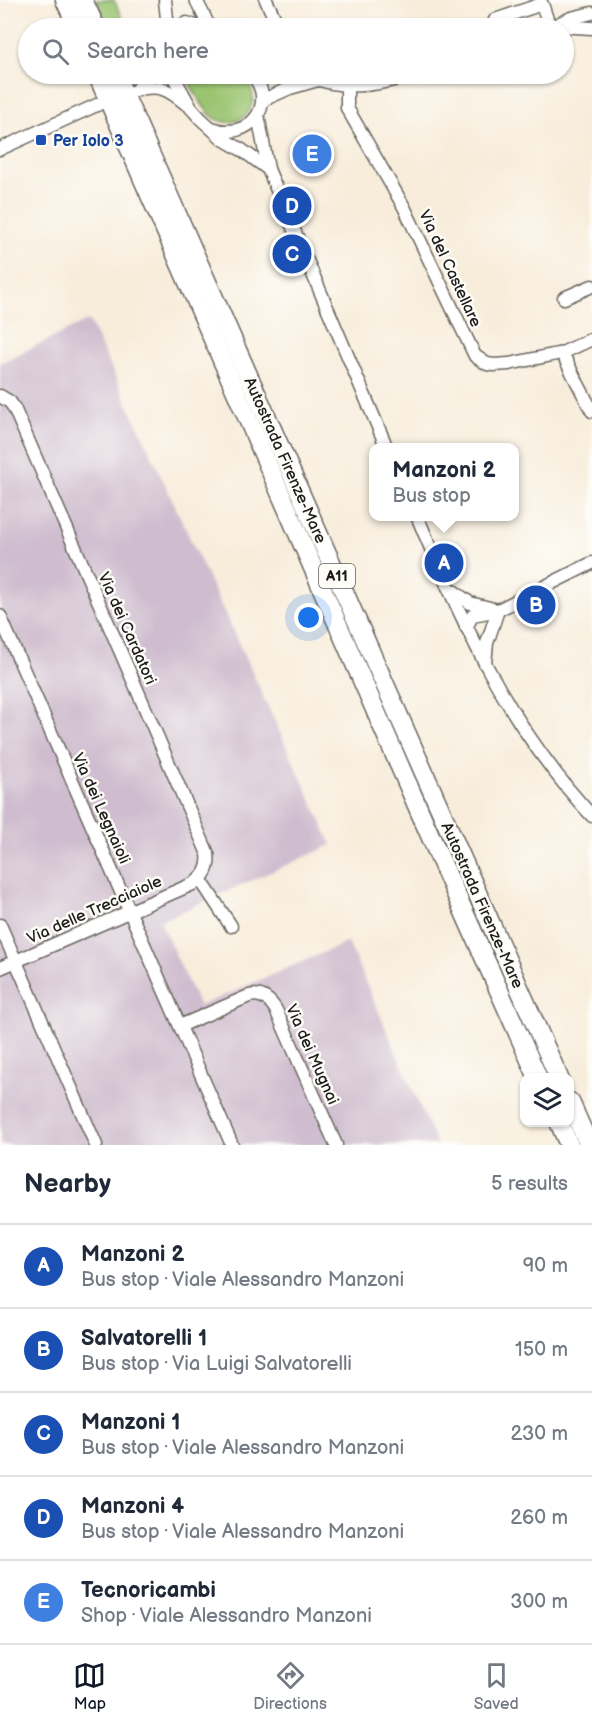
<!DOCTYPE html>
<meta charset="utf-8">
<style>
:root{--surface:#fff;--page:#f6f6f7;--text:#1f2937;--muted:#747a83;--line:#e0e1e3;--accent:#111827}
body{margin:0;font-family:"Balsamiq Sans",sans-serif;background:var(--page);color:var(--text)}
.controls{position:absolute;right:18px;bottom:18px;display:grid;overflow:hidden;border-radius:12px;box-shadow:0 2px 4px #0004}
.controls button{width:54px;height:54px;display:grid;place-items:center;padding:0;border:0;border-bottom:2px solid var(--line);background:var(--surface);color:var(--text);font:30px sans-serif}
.you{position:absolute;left:309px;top:618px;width:21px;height:21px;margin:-15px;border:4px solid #fff;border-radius:50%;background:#1a73e8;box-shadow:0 0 0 9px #1a73e833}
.badge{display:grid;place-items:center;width:39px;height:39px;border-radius:50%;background:var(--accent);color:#fff;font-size:20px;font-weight:700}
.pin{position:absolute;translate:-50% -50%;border:3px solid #fff;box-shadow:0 2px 6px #0006}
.popup{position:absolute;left:369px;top:443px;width:150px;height:78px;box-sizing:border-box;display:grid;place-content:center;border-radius:12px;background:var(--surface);filter:drop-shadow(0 2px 4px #0005);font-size:20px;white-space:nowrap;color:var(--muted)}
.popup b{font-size:22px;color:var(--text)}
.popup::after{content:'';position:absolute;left:50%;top:100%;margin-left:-12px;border:12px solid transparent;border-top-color:var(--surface)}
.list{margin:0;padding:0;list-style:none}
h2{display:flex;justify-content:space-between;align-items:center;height:78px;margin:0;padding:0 24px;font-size:26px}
h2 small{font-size:20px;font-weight:400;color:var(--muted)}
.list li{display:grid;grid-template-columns:39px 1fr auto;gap:18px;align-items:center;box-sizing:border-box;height:84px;padding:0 24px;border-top:2px solid var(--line)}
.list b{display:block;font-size:22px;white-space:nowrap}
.list p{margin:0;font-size:20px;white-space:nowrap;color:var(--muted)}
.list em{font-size:20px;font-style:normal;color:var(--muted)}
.icon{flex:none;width:33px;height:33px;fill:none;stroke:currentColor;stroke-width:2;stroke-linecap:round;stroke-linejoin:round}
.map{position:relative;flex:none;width:592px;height:1145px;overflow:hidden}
.search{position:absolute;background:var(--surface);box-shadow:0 2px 4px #0004;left:18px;right:18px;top:18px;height:66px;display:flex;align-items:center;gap:15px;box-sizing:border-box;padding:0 21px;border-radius:33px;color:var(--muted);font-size:22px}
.sheet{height:498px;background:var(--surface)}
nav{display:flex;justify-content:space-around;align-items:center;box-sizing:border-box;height:84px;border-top:2px solid var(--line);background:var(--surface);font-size:16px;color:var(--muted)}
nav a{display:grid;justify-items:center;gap:3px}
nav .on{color:var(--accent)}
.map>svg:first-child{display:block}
.industrial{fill:#cfbdcf}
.green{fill:#9ac470;stroke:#5b7046;stroke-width:1.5}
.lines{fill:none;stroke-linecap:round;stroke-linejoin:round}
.minor-casing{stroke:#69655f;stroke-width:15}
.highway-casing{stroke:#69655f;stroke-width:21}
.minor{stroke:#fff;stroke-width:12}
.highway{stroke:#fff;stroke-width:18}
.transit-dot{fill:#1a4fb4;stroke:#fdfcf7;stroke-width:2}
.labels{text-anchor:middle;stroke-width:5;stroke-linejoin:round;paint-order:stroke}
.shield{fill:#fdfcf7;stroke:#605f5e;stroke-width:1.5}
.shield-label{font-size:15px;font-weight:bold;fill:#1c1c1c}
.transit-label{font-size:16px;font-weight:bold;fill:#164399;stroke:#fdfcf7;text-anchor:start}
.street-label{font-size:16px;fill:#1c1c1c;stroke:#fdfcf7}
</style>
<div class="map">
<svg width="592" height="1145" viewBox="0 0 592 1145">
<rect width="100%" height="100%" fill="#fdfcf7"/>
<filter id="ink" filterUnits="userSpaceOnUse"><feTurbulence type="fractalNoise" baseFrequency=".0167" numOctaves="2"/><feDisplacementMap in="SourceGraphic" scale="12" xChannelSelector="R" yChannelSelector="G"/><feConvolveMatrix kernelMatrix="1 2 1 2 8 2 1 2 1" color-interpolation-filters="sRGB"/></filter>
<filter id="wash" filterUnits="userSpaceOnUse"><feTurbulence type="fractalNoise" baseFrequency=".008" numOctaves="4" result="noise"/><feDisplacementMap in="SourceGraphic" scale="24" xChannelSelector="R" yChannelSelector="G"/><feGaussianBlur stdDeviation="1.35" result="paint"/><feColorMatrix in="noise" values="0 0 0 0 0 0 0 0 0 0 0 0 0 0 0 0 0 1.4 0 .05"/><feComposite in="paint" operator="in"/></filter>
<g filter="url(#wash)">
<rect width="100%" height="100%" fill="#f8eddb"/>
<!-- industrial -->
<path class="industrial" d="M 89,320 L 332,845 L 160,921 L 199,1006 L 348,942 L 437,1145 L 0,1145 L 0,363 Z"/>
<!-- green -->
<g class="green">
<path d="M 96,0 L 114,0 L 127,28 L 108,28 Z"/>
<path d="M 184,74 L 239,74 C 273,99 239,136 213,117 C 202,108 191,86 184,74 Z"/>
</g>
</g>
<g filter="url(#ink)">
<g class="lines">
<defs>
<g id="minor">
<path d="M 165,0 L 168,28"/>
<path d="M 196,0 L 210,28"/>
<path d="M 266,0 L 279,28"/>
<path d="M 558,26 L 592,28"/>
<path d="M 175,28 L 187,23 L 202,28"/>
<path d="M 492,28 L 495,20 L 542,4 L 550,28"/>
<path d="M 549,28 L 571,18 L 592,13"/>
<path d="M 172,74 L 191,108 L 201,119 L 223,139 L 242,150 L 268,169"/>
<path d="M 297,74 C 318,80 341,87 363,85 C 381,84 398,79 415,74"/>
<path d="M 347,85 L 347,108 L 404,207 L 475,356 L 487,364 L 494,365 L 509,364 L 562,353 L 592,339"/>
<path d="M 136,90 C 159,84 168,89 186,104"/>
<path d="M 136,90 L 152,74"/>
<path d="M 263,100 L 290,88 L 318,80"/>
<path d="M 258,115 L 268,169 L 387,448"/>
<path d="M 212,128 C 248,142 279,105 252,74"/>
<path d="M 0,149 L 99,104"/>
<path d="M 564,298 L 592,286"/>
<path d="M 562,353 L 592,411"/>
<path d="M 0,396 L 10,402 L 14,408 L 132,678 L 208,854 C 210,867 205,876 195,883 L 0,968"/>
<path d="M 417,516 C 464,627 509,727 592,816"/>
<path d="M 448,587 L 470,603 L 494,609"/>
<path d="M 0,616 L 232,1145"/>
<path d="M 466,627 L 473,615 L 498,610 L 592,563"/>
<path d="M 485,664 L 487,643 L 498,610"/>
<path d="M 200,879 L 231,926"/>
<path d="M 0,925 L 96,1145"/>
<path d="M 180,1026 L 249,996 C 262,993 270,1000 276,1010 L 336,1145"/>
</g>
<g id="highway">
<path d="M 65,0 L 78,28"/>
<path d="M 83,0 L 96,28"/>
<path d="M 97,74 L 443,865 L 538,1078"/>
<path d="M 115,74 L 559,1078"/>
<path d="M 570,1102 L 589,1145"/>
<path d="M 559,1122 L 569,1145"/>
</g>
</defs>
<!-- minor casing -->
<use href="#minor" class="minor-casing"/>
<!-- highway casing -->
<use href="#highway" class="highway-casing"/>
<!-- minor -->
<use href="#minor" class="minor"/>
<!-- highway -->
<use href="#highway" class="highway"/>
</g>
</g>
<!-- markers -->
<rect class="transit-dot" x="35" y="134" width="12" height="12" rx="3"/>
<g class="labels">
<!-- shield labels -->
<rect class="shield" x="319" y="564" width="36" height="24" rx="4.5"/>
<g class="shield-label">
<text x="337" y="581">A11</text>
</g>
<!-- transit labels -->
<g class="transit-label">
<text x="53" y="146">Per Iolo 3</text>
</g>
<!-- street labels -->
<g class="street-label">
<text transform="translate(451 268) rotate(65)" y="6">Via del Castellare</text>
<text transform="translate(286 460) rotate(66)" y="6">Autostrada Firenze-Mare</text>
<text transform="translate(128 628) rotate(66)" y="6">Via dei Cardatori</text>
<text transform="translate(102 808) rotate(66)" y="6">Via dei Legnaioli</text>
<text transform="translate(483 905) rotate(66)" y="6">Autostrada Firenze-Mare</text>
<text transform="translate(94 909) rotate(-24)" y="6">Via delle Trecciaiole</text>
<text transform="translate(313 1054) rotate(66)" y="6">Via dei Mugnai</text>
</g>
</g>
</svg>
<div class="controls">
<button><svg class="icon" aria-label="layers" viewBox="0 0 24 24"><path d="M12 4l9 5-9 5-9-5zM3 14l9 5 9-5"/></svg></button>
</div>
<div class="you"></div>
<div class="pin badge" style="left:444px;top:563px;background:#1a4fb4">A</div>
<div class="popup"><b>Manzoni 2</b>Bus stop</div>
<div class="pin badge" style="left:536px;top:605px;background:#1a4fb4">B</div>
<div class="pin badge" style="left:292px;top:254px;background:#1a4fb4">C</div>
<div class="pin badge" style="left:292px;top:206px;background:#1a4fb4">D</div>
<div class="pin badge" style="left:312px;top:154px;background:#3f7fe0">E</div>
<div class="search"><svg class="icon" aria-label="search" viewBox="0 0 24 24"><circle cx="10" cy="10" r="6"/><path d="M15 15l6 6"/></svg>Search here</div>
</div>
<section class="sheet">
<h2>Nearby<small>5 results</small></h2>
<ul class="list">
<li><span class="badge" style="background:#1a4fb4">A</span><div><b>Manzoni 2</b><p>Bus stop · Viale Alessandro Manzoni</p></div><em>90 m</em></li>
<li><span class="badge" style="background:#1a4fb4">B</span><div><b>Salvatorelli 1</b><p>Bus stop · Via Luigi Salvatorelli</p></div><em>150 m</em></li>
<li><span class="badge" style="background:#1a4fb4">C</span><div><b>Manzoni 1</b><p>Bus stop · Viale Alessandro Manzoni</p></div><em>230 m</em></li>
<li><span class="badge" style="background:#1a4fb4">D</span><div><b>Manzoni 4</b><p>Bus stop · Viale Alessandro Manzoni</p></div><em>260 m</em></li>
<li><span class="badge" style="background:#3f7fe0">E</span><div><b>Tecnoricambi</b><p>Shop · Viale Alessandro Manzoni</p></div><em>300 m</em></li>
</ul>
</section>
<nav>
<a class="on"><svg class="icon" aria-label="map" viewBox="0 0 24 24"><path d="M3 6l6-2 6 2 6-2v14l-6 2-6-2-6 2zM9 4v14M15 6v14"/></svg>Map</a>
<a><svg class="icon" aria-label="directions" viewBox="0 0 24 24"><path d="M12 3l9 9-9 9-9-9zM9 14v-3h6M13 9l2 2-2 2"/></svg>Directions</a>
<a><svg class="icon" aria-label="saved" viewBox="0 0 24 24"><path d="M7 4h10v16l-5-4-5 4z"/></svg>Saved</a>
</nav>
